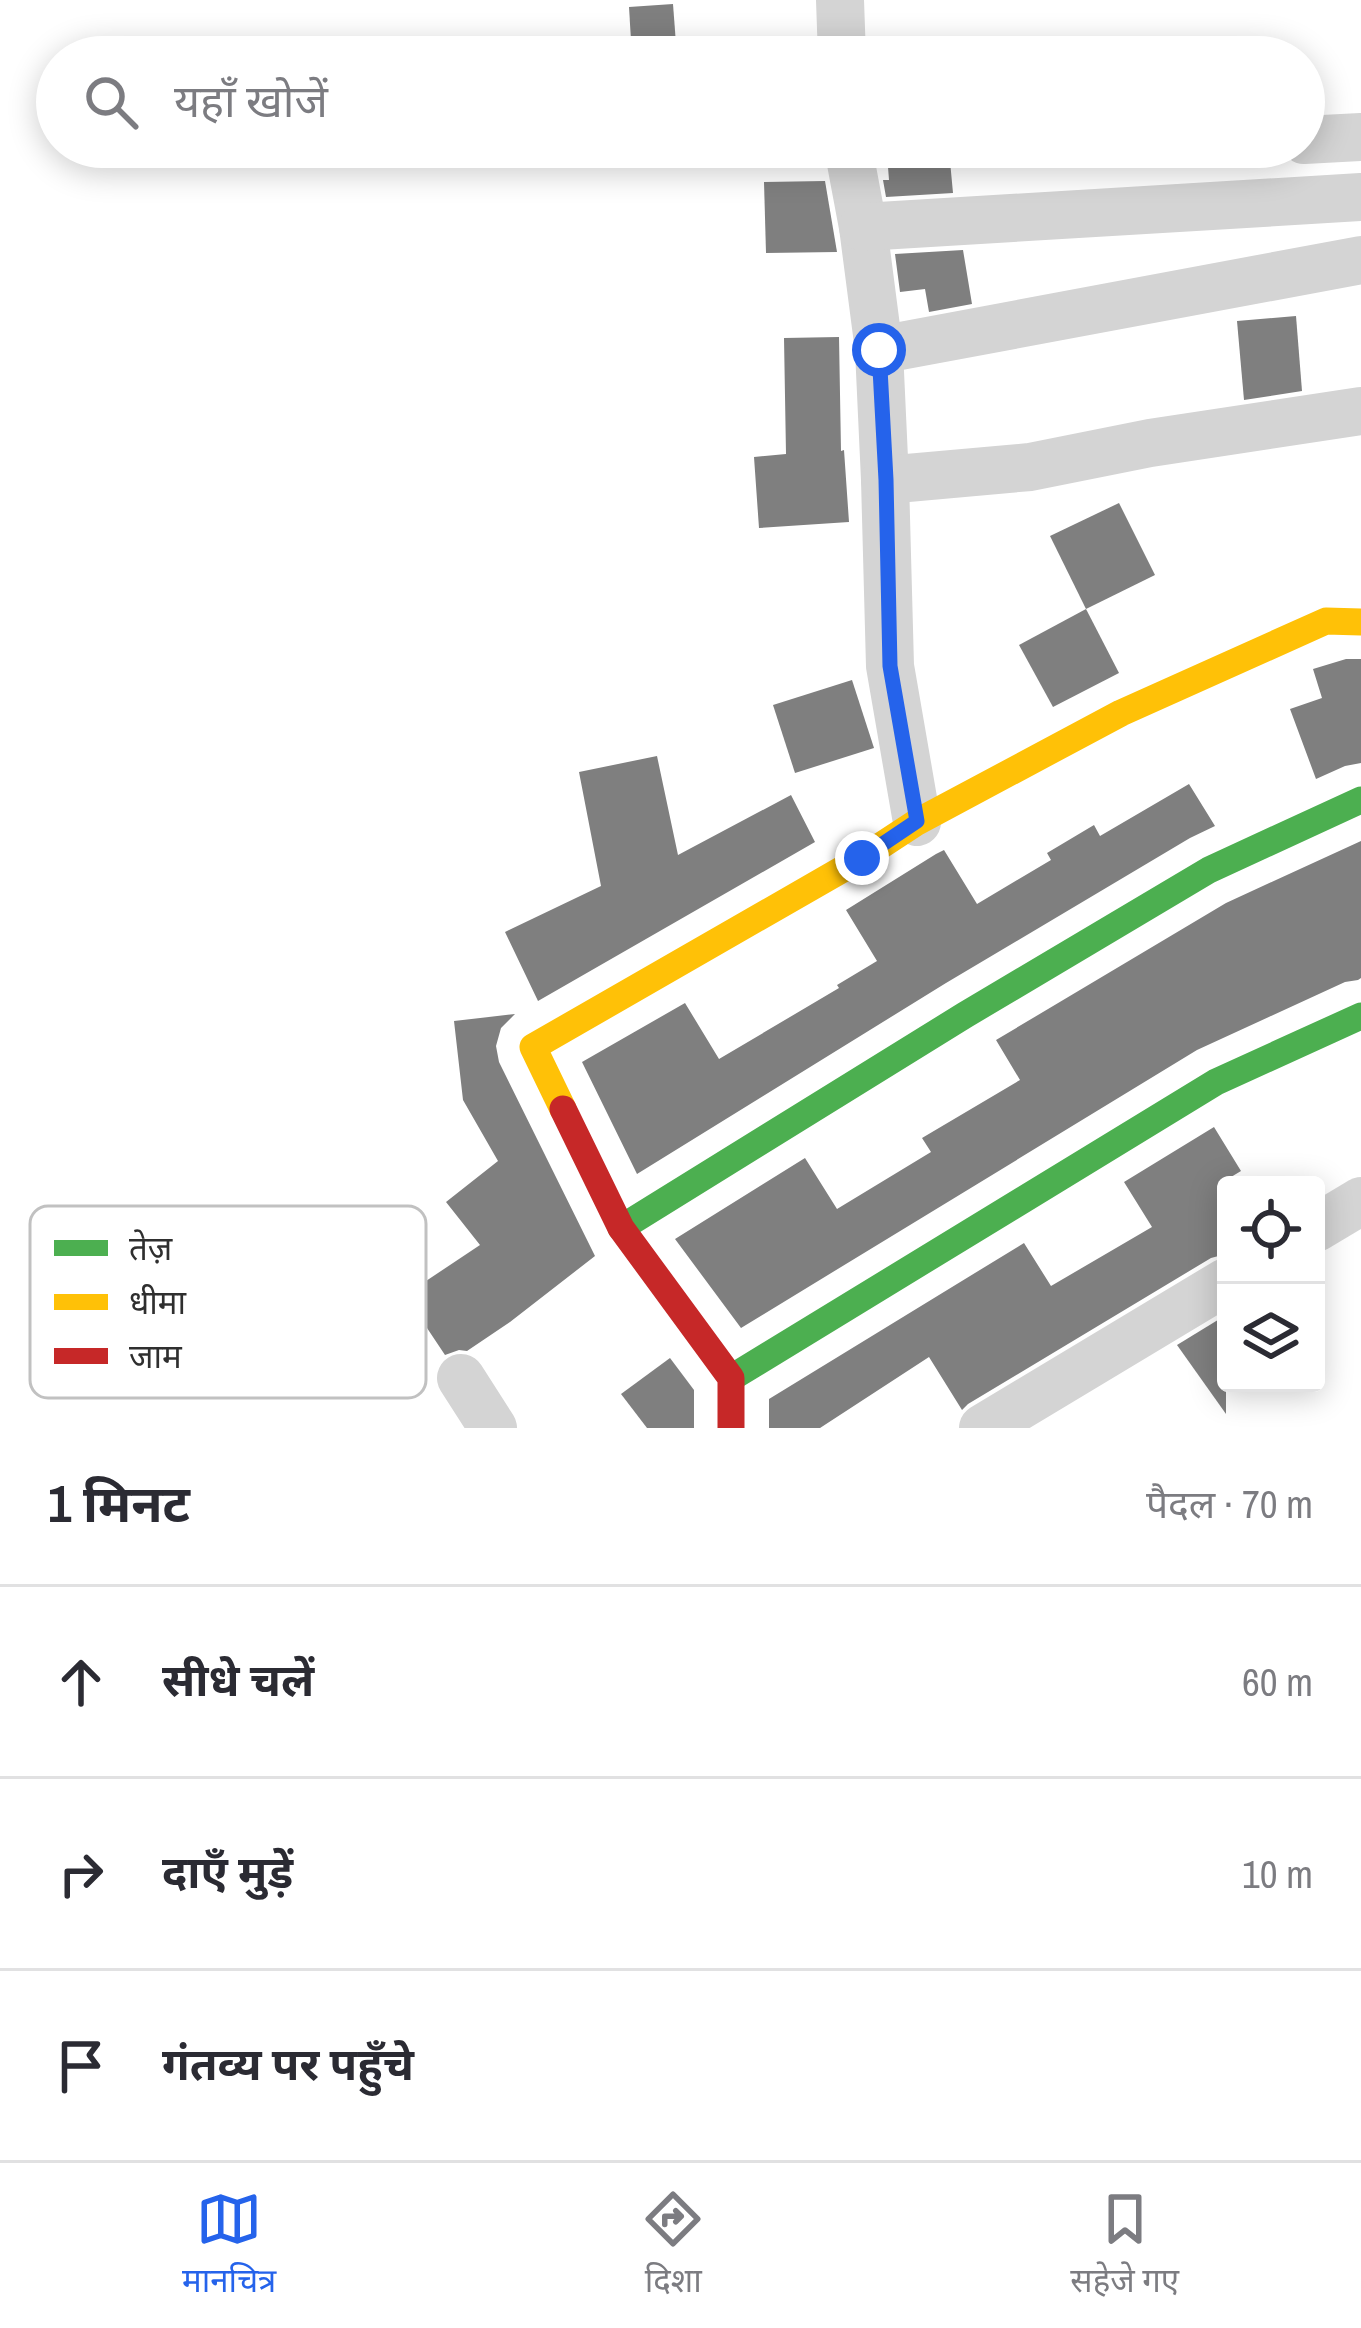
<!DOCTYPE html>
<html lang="hi">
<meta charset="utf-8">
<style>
:root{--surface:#fff;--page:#f7f7f7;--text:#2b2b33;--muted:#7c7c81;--line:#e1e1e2;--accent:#2563eb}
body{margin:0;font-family:"Archivo Narrow","Noto Sans Devanagari",sans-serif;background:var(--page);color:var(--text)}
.controls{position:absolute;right:36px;bottom:36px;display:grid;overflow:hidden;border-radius:12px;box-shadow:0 6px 30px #0003}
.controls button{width:108px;height:108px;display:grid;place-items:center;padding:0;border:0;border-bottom:3px solid var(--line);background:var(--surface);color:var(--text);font:60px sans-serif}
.stop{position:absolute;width:36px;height:36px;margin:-27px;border:9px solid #2563eb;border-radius:50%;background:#fff}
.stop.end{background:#2563eb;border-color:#fff;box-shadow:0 3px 12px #0008}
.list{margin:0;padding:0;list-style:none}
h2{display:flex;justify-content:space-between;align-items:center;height:156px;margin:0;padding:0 48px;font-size:51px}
h2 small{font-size:39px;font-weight:400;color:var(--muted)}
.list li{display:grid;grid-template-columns:78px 1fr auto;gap:36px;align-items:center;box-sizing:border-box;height:192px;padding:0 48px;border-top:3px solid var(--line)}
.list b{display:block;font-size:45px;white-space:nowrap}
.list em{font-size:39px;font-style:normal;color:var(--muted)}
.icon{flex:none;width:66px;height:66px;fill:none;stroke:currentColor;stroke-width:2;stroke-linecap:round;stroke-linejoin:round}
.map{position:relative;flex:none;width:1361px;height:1428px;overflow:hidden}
.search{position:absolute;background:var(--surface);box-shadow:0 6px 30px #0003;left:36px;right:36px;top:36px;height:132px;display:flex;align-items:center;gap:30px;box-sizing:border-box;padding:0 42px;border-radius:66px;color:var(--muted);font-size:45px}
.sheet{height:732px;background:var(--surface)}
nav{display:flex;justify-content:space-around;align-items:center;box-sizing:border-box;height:168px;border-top:3px solid var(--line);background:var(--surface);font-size:33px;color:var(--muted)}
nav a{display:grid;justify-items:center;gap:6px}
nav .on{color:var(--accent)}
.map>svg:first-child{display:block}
.building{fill:#7f7f7f}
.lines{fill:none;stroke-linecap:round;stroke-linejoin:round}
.street{stroke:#d4d4d4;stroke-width:48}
.fast{stroke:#4caf50;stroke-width:27}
.slow{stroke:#ffc107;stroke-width:27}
.jam{stroke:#c62828;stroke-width:27}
.route{stroke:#2563eb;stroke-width:15}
.key{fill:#fff;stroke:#c1c1c1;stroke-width:3}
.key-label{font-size:33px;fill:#2f2f2f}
</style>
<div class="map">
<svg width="1361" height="1428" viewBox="0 0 1361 1428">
<rect width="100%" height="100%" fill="#fff"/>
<!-- building -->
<g class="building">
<path d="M 673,4 L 677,57 L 632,57 L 629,7 Z"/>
<path d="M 950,161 L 953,193 L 886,197 L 883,180 L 889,180 L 888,167 Z"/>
<path d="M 825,181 L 837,252 L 766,253 L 764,182 Z"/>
<path d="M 963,250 L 972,304 L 929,312 L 925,289 L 900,292 L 895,254 Z"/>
<path d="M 1296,316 L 1302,391 L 1244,400 L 1237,321 Z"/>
<path d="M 839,337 L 841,451 L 844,450 L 849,522 L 759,528 L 754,457 L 786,454 L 784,338 Z"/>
<path d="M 1119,503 L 1155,575 L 1086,609 L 1050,536 Z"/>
<path d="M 1086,609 L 1119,673 L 1053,707 L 1019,645 Z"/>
<path d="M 1346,659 L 1361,659 L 1361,763 L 1345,766 L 1316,779 L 1290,709 L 1322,698 L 1313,669 Z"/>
<path d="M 852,680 L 874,748 L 795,773 L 773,705 Z"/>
<path d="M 657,756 L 678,855 L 791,795 L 815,842 L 538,1001 L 505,932 L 601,886 L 579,772 Z"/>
<path d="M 1189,784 L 1215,826 L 1190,838 L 946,983 L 637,1174 L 582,1062 L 685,1003 L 719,1059 L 839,988 L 837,985 L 877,961 L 846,910 L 936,854 L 944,850 L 977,904 L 1051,860 L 1047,853 L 1094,825 L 1100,836 Z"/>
<path d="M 1361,841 L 1361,978 L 1358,980 L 1345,982 L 1197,1050 L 741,1328 L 675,1239 L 805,1158 L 837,1209 L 931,1152 L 922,1138 L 1020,1080 L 996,1040 L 1226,903 Z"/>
<path d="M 515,1014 L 501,1028 L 496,1046 L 499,1062 L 595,1256 L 510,1322 L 467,1351 L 459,1350 L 445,1355 L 405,1295 L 480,1245 L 446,1202 L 498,1161 L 463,1100 L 454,1021 Z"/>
<path d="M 1214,1127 L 1241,1171 L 1226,1180 L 1226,1254 L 1211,1258 L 968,1404 L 962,1410 L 929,1357 L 820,1428 L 769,1428 L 769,1399 L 1024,1243 L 1051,1286 L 1152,1227 L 1124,1182 Z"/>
<path d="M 1226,1315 L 1226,1414 L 1177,1345 Z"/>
<path d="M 670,1358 L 694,1390 L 694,1428 L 647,1428 L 621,1394 Z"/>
</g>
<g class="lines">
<!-- street -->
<g class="street">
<path d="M 840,0 L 842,57"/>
<path d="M 1304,140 L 1361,137"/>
<path d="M 848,147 L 863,227 L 879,350 L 885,480 L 890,666 L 917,822"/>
<path d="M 863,227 L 1361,197"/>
<path d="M 879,350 L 1361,260"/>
<path d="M 885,480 L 1030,467 L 1150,443 L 1361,411"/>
<path d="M 1316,1228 L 1361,1201"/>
<path d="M 461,1378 L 493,1428"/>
<path d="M 983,1428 L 1226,1282"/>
</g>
<!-- fast -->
<g class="fast">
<path d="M 621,1228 L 965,1015 L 1209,870 L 1361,800"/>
<path d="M 731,1378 L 1216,1082 L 1361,1016"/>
</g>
<!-- slow -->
<path class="slow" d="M 563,1109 L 533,1047 L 862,858 L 917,822 L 1121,713 L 1326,621 L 1361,622"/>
<!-- jam -->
<path class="jam" d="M 563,1109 L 621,1228 L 731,1378 L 731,1428"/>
</g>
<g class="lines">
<!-- route -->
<path class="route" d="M 862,858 L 917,821 L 890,666 L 886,480 L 879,350"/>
</g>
<!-- legend -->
<rect x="30" y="1206" width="396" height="192" rx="18" class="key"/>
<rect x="54" y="1240" width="54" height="16" fill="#4caf50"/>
<rect x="54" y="1294" width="54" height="16" fill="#ffc107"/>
<rect x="54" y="1348" width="54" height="16" fill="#c62828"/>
<g class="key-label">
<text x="129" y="1260">तेज़</text>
<text x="129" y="1314">धीमा</text>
<text x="129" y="1368">जाम</text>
</g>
</svg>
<div class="controls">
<button><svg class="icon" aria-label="locate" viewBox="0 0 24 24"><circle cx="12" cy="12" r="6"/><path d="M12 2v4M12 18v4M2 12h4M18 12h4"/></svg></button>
<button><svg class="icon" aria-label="layers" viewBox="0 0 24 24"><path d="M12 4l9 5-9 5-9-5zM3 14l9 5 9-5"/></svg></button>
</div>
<div class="stop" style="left:879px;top:350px"></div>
<div class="stop end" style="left:862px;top:858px"></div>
<div class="search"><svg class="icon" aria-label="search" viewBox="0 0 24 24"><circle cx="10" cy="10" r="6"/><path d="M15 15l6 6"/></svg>यहाँ खोजें</div>
</div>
<section class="sheet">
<h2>1 मिनट<small>पैदल · 70 m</small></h2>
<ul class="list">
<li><svg class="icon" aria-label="ahead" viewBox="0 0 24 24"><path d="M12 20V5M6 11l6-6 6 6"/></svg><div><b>सीधे चलें</b></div><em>60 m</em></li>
<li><svg class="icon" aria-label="right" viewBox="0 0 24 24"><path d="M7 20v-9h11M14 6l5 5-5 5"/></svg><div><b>दाएँ मुड़ें</b></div><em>10 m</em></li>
<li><svg class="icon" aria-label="arrive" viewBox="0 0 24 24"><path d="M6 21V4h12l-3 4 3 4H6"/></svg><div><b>गंतव्य पर पहुँचे</b></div></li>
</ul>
</section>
<nav>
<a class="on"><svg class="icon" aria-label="map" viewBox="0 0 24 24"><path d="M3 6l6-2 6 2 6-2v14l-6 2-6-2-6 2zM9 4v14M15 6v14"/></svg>मानचित्र</a>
<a><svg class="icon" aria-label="directions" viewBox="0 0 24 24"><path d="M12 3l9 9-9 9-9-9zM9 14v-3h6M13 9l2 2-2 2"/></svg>दिशा</a>
<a><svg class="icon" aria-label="saved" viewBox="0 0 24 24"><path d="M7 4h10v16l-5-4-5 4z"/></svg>सहेजे गए</a>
</nav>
